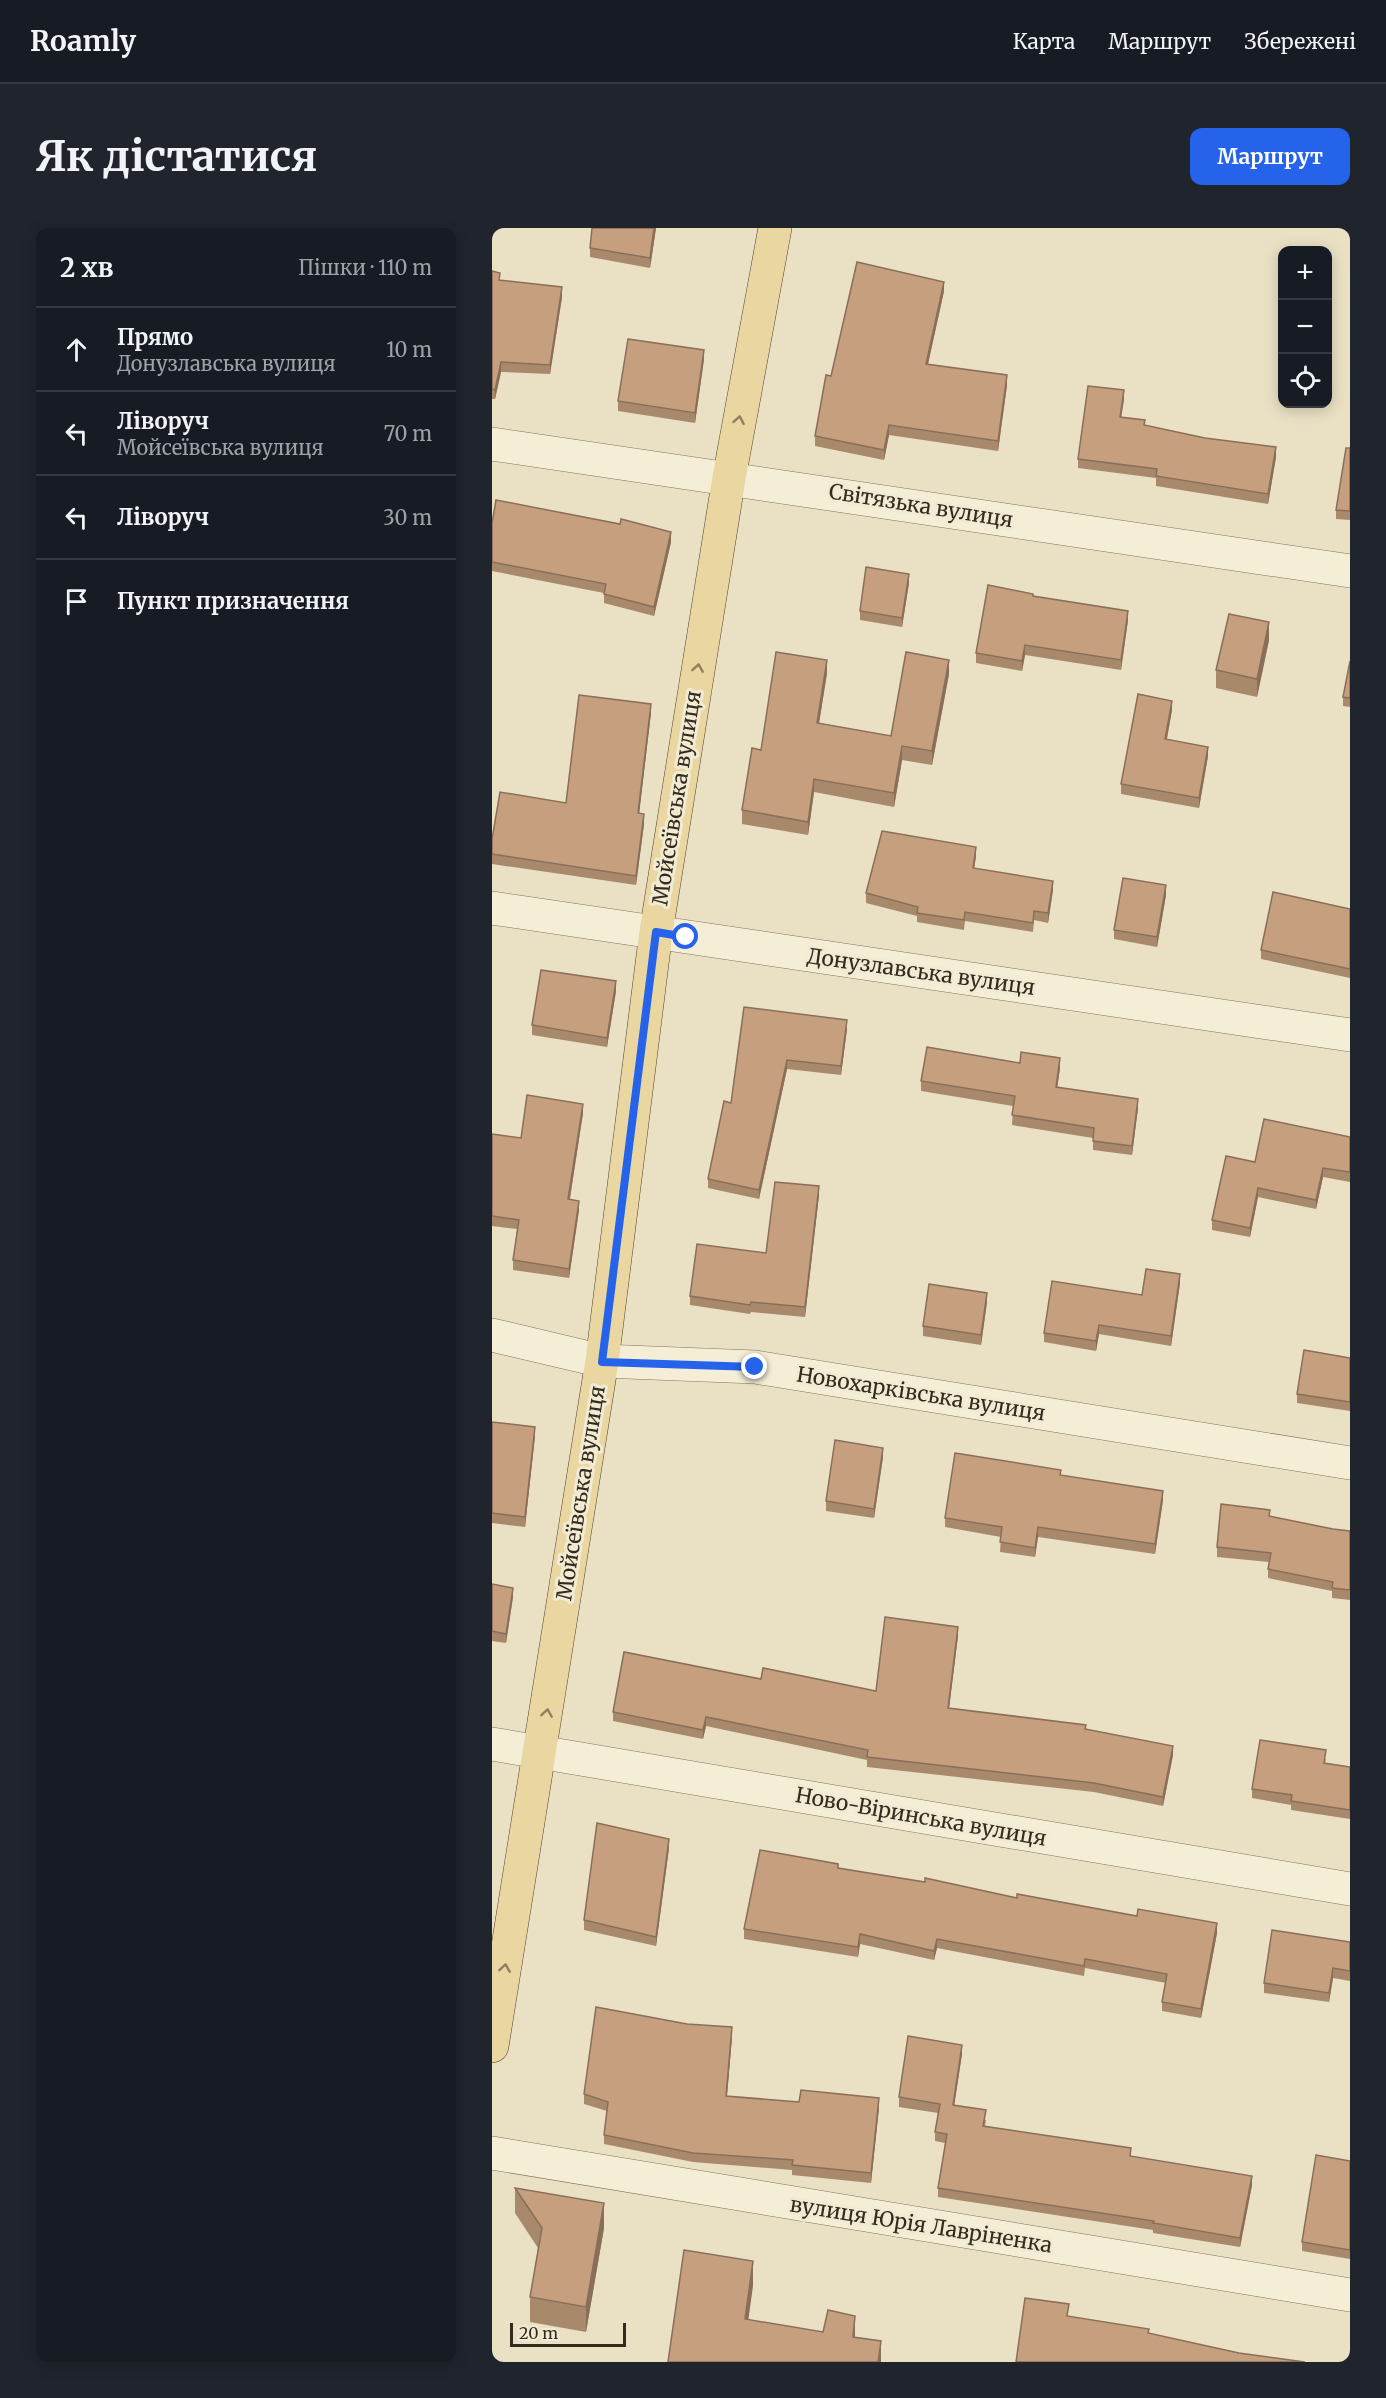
<!DOCTYPE html>
<html lang="uk">
<meta charset="utf-8">
<style>
:root{--surface:#171b24;--page:#20242c;--text:#f1f3f6;--muted:#9ea1a6;--line:#363941;--accent:#2563eb}
body{margin:0;font-family:Merriweather,serif;background:var(--page);color:var(--text)}
.controls{position:absolute;right:18px;top:18px;display:grid;overflow:hidden;border-radius:12px;box-shadow:0 3px 15px #0003}
.controls button{width:54px;height:54px;display:grid;place-items:center;padding:0;border:0;border-bottom:2px solid var(--line);background:var(--surface);color:var(--text);font:30px sans-serif}
.scale{position:absolute;left:18px;bottom:15px;width:116px;box-sizing:border-box;padding-left:6px;border:3px solid #342b1f;border-top:0;font-size:16px;line-height:21px;white-space:nowrap;color:#342b1f;-webkit-text-stroke:4px #f2ebd4;paint-order:stroke}
.stop{position:absolute;width:18px;height:18px;margin:-14px;border:4px solid #2563eb;border-radius:50%;background:#fff}
.stop.end{background:#2563eb;border-color:#fff;box-shadow:0 2px 6px #0008}
.list{margin:0;padding:0;list-style:none}
h2{display:flex;justify-content:space-between;align-items:center;height:78px;margin:0;padding:0 24px;font-size:26px}
h2 small{font-size:20px;font-weight:400;color:var(--muted)}
.list li{display:grid;grid-template-columns:39px 1fr auto;gap:18px;align-items:center;box-sizing:border-box;height:84px;padding:0 24px;border-top:2px solid var(--line)}
.list b{display:block;font-size:22px;white-space:nowrap}
.list p{margin:0;font-size:20px;white-space:nowrap;color:var(--muted)}
.list em{font-size:20px;font-style:normal;color:var(--muted)}
.icon{flex:none;width:33px;height:33px;fill:none;stroke:currentColor;stroke-width:2;stroke-linecap:round;stroke-linejoin:round}
.map{position:relative;flex:none;width:858px;height:2134px;overflow:hidden;border-radius:12px}
header{display:flex;align-items:center;gap:36px;box-sizing:border-box;height:84px;padding:0 30px;background:var(--surface);border-bottom:2px solid var(--line)}
header strong{font-size:28px}
nav{display:flex;gap:33px;margin-inline-start:auto;font-size:21px}
.intro{display:flex;align-items:center;justify-content:space-between;box-sizing:border-box;height:144px;padding:0 36px}
h1{margin:0;font-size:42px}
.button{padding:15px 27px;border-radius:12px;background:var(--accent);color:#fff;font-size:21px;font-weight:700}
main{display:flex;gap:36px;padding:0 36px}
aside{flex:1;background:var(--surface);border-radius:12px;box-shadow:0 3px 15px #0003}
.map>svg:first-child{display:block}
.lines{fill:none;stroke-linecap:round;stroke-linejoin:round}
.minor-casing{stroke:#83735d;stroke-width:34}
.major-casing{stroke:#514130;stroke-width:34}
.minor{stroke:#f5eed7;stroke-width:33}
.major{stroke:#ead6a0;stroke-width:33}
.wall{fill:#a9896c}
.shaded-wall{fill:#8a6f58}
.building{fill:#c59f7e;stroke:#8a6f58;stroke-width:1.5}
.oneway{stroke:#8f8060}
.route{stroke:#2563eb;stroke-width:8}
.labels{text-anchor:middle;stroke-width:6;stroke-linejoin:round;paint-order:stroke}
.street-label{font-size:21px;fill:#342b1f;stroke:#f2ebd4}
</style>
<header>
<strong>Roamly</strong>
<nav><a>Карта</a><a>Маршрут</a><a>Збережені</a></nav>
</header>
<div class="intro"><h1>Як дістатися</h1><a class="button">Маршрут</a></div>
<main>
<aside>
<h2>2 хв<small>Пішки · 110 m</small></h2>
<ul class="list">
<li><svg class="icon" aria-label="ahead" viewBox="0 0 24 24"><path d="M12 20V5M6 11l6-6 6 6"/></svg><div><b>Прямо</b><p>Донузлавська вулиця</p></div><em>10 m</em></li>
<li><svg class="icon" aria-label="left" viewBox="0 0 24 24"><path d="M17 20v-9H6M10 6l-5 5 5 5"/></svg><div><b>Ліворуч</b><p>Мойсеївська вулиця</p></div><em>70 m</em></li>
<li><svg class="icon" aria-label="left" viewBox="0 0 24 24"><path d="M17 20v-9H6M10 6l-5 5 5 5"/></svg><div><b>Ліворуч</b></div><em>30 m</em></li>
<li><svg class="icon" aria-label="arrive" viewBox="0 0 24 24"><path d="M6 21V4h12l-3 4 3 4H6"/></svg><div><b>Пункт призначення</b></div></li>
</ul>
</aside>
<div class="map">
<svg width="858" height="2134" viewBox="0 0 858 2134">
<rect width="100%" height="100%" fill="#eae1c5"/>
<g class="lines">
<defs>
<g id="minor">
<path d="M 0,216 L 858,343"/>
<path d="M 0,680 L 858,807"/>
<path d="M 0,1107 L 110,1133 L 263,1139 L 858,1235"/>
<path d="M 0,1516 L 858,1661"/>
<path d="M 0,1925 L 858,2067"/>
</g>
<path id="major" d="M 0,1818 L 110,1133 L 164,704 L 237,250 L 283,0"/>
</defs>
<!-- minor casing -->
<use href="#minor" class="minor-casing"/>
<!-- major casing -->
<use href="#major" class="major-casing"/>
<!-- minor -->
<use href="#minor" class="minor"/>
<!-- major -->
<use href="#major" class="major"/>
</g>
<!-- wall -->
<g class="wall">
<path d="M 164,0 L 158,40 L 98,29 L 98,20 Z"/>
<path d="M 0,43 L 8,52 L 70,69 L 58,146 L 9,144 L 3,171 L 0,171 Z"/>
<path d="M 452,63 L 436,136 L 515,157 L 506,223 L 397,207 L 392,232 L 323,218 L 323,208 L 339,148 Z"/>
<path d="M 212,131 L 203,195 L 126,183 L 126,173 Z"/>
<path d="M 632,171 L 629,189 L 653,197 L 784,229 L 776,276 L 664,258 L 664,250 L 586,240 L 586,231 Z"/>
<path d="M 858,220 L 858,292 L 844,291 L 844,282 Z"/>
<path d="M 0,295 L 179,314 L 162,388 L 112,375 L 112,365 L 0,343 Z"/>
<path d="M 417,355 L 410,399 L 368,392 L 368,383 Z"/>
<path d="M 636,392 L 629,442 L 533,427 L 530,443 L 484,435 L 484,425 Z"/>
<path d="M 777,412 L 765,469 L 724,460 L 724,442 Z"/>
<path d="M 858,433 L 858,479 L 851,478 L 851,469 Z"/>
<path d="M 335,445 L 327,495 L 399,508 L 457,446 L 440,537 L 410,532 L 402,579 L 322,564 L 316,607 L 250,596 L 250,582 L 269,522 Z"/>
<path d="M 680,482 L 675,511 L 716,528 L 707,580 L 629,566 L 629,556 Z"/>
<path d="M 159,485 L 147,586 L 152,596 L 144,657 L 0,636 L 0,611 L 74,575 Z"/>
<path d="M 484,628 L 482,640 L 561,662 L 556,695 L 542,692 L 541,704 L 473,693 L 472,702 L 425,694 L 425,688 L 374,675 L 374,665 Z"/>
<path d="M 674,667 L 665,719 L 622,711 L 622,702 Z"/>
<path d="M 858,681 L 858,750 L 769,731 L 769,722 Z"/>
<path d="M 124,763 L 115,819 L 40,807 L 40,797 Z"/>
<path d="M 252,779 L 355,801 L 349,847 L 295,841 L 267,971 L 216,960 L 216,951 L 239,875 Z"/>
<path d="M 528,835 L 568,840 L 565,860 L 646,880 L 640,927 L 601,922 L 601,910 L 520,897 L 521,878 L 429,863 L 429,853 Z"/>
<path d="M 91,885 L 78,971 L 87,982 L 77,1050 L 21,1042 L 21,1032 L 25,1001 L 0,998 L 0,906 L 29,910 Z"/>
<path d="M 858,909 L 858,954 L 831,949 L 824,981 L 766,969 L 758,1009 L 720,1002 L 720,992 L 763,934 Z"/>
<path d="M 327,967 L 313,1089 L 259,1084 L 258,1086 L 198,1077 L 198,1068 L 274,1025 Z"/>
<path d="M 688,1055 L 679,1118 L 607,1106 L 604,1123 L 552,1114 L 552,1105 L 650,1067 Z"/>
<path d="M 495,1074 L 489,1117 L 431,1108 L 431,1098 Z"/>
<path d="M 858,1130 L 858,1183 L 805,1175 L 805,1166 Z"/>
<path d="M 0,1194 L 43,1208 L 33,1299 L 0,1295 Z"/>
<path d="M 391,1229 L 382,1290 L 334,1283 L 334,1273 Z"/>
<path d="M 569,1248 L 671,1272 L 663,1326 L 546,1309 L 543,1329 L 508,1324 L 509,1309 L 453,1299 L 453,1290 Z"/>
<path d="M 778,1288 L 841,1301 L 858,1303 L 858,1372 L 840,1370 L 840,1363 L 776,1350 L 776,1341 L 777,1334 L 725,1329 L 725,1319 Z"/>
<path d="M 0,1356 L 21,1369 L 14,1415 L 0,1413 Z"/>
<path d="M 466,1408 L 457,1480 L 594,1501 L 681,1527 L 671,1578 L 602,1564 L 375,1539 L 375,1532 L 214,1498 L 211,1511 L 121,1493 L 121,1484 L 269,1451 L 384,1463 Z"/>
<path d="M 834,1531 L 833,1535 L 858,1539 L 858,1591 L 799,1582 L 799,1577 L 760,1570 L 760,1561 Z"/>
<path d="M 177,1620 L 164,1718 L 92,1702 L 92,1692 Z"/>
<path d="M 346,1640 L 725,1705 L 709,1790 L 670,1783 L 670,1774 L 674,1755 L 593,1740 L 592,1748 L 445,1720 L 442,1732 L 368,1716 L 366,1729 L 252,1711 L 252,1701 Z"/>
<path d="M 858,1714 L 858,1753 L 841,1750 L 837,1774 L 772,1765 L 772,1755 Z"/>
<path d="M 240,1809 L 235,1869 L 387,1880 L 379,1955 L 300,1947 L 300,1942 L 201,1934 L 112,1916 L 112,1907 L 115,1883 L 92,1876 L 92,1866 Z"/>
<path d="M 470,1826 L 462,1877 L 494,1892 L 493,1898 L 639,1928 L 760,1957 L 748,2019 L 661,2005 L 661,2002 L 446,1969 L 446,1960 L 453,1915 L 443,1913 L 443,1904 L 446,1885 L 407,1879 L 407,1869 Z"/>
<path d="M 858,1933 L 858,2031 L 810,2023 L 810,2014 Z"/>
<path d="M 23,1960 L 112,2000 L 94,2104 L 38,2094 L 38,2069 L 46,2020 L 23,1985 Z"/>
</g>
<!-- shaded-wall -->
<g class="shaded-wall">
<path d="M 162,0 L 164,0 L 158,40 L 158,30 Z"/>
<path d="M 452,54 L 452,63 L 434,145 L 434,136 Z"/>
<path d="M 70,59 L 70,69 L 58,146 L 58,137 Z"/>
<path d="M 212,122 L 212,131 L 203,195 L 203,185 Z"/>
<path d="M 9,134 L 9,144 L 3,171 L 3,162 Z"/>
<path d="M 515,147 L 515,157 L 506,223 L 506,213 Z"/>
<path d="M 632,162 L 632,171 L 628,198 L 628,189 Z"/>
<path d="M 397,197 L 397,207 L 392,232 L 392,222 Z"/>
<path d="M 784,219 L 784,229 L 776,276 L 776,266 Z"/>
<path d="M 179,304 L 179,314 L 162,388 L 162,379 Z"/>
<path d="M 417,346 L 417,355 L 410,399 L 410,390 Z"/>
<path d="M 636,383 L 636,392 L 629,442 L 629,432 Z"/>
<path d="M 777,394 L 777,412 L 765,469 L 765,451 Z"/>
<path d="M 533,417 L 533,427 L 530,443 L 530,433 Z"/>
<path d="M 335,432 L 335,445 L 325,508 L 325,495 Z"/>
<path d="M 457,432 L 457,446 L 440,537 L 440,523 Z"/>
<path d="M 680,473 L 680,482 L 673,520 L 673,511 Z"/>
<path d="M 159,476 L 159,485 L 146,595 L 146,585 Z"/>
<path d="M 410,518 L 410,532 L 402,579 L 402,565 Z"/>
<path d="M 716,519 L 716,528 L 707,580 L 707,570 Z"/>
<path d="M 322,551 L 322,564 L 316,607 L 316,594 Z"/>
<path d="M 152,586 L 152,596 L 144,657 L 144,648 Z"/>
<path d="M 484,619 L 484,628 L 481,649 L 481,640 Z"/>
<path d="M 561,653 L 561,662 L 556,695 L 556,685 Z"/>
<path d="M 674,657 L 674,667 L 665,719 L 665,709 Z"/>
<path d="M 124,753 L 124,763 L 115,819 L 115,810 Z"/>
<path d="M 355,792 L 355,801 L 349,847 L 349,838 Z"/>
<path d="M 568,830 L 568,840 L 564,869 L 564,859 Z"/>
<path d="M 295,832 L 295,841 L 267,971 L 267,962 Z"/>
<path d="M 646,871 L 646,880 L 640,927 L 640,918 Z"/>
<path d="M 91,876 L 91,885 L 76,981 L 76,971 Z"/>
<path d="M 831,940 L 831,949 L 824,981 L 824,972 Z"/>
<path d="M 327,958 L 327,967 L 313,1089 L 313,1079 Z"/>
<path d="M 766,960 L 766,969 L 758,1009 L 758,1000 Z"/>
<path d="M 87,973 L 87,982 L 77,1050 L 77,1041 Z"/>
<path d="M 688,1046 L 688,1055 L 679,1118 L 679,1108 Z"/>
<path d="M 495,1065 L 495,1074 L 489,1117 L 489,1107 Z"/>
<path d="M 607,1097 L 607,1106 L 604,1123 L 604,1113 Z"/>
<path d="M 43,1199 L 43,1208 L 33,1299 L 33,1289 Z"/>
<path d="M 391,1220 L 391,1229 L 382,1290 L 382,1281 Z"/>
<path d="M 671,1263 L 671,1272 L 663,1326 L 663,1316 Z"/>
<path d="M 546,1299 L 546,1309 L 543,1329 L 543,1320 Z"/>
<path d="M 21,1360 L 21,1369 L 14,1415 L 14,1406 Z"/>
<path d="M 466,1399 L 466,1408 L 456,1489 L 456,1480 Z"/>
<path d="M 214,1489 L 214,1498 L 211,1511 L 211,1502 Z"/>
<path d="M 681,1518 L 681,1527 L 671,1578 L 671,1569 Z"/>
<path d="M 177,1611 L 177,1620 L 164,1718 L 164,1709 Z"/>
<path d="M 725,1695 L 725,1705 L 709,1790 L 709,1781 Z"/>
<path d="M 368,1706 L 368,1716 L 366,1729 L 366,1719 Z"/>
<path d="M 445,1711 L 445,1720 L 442,1732 L 442,1723 Z"/>
<path d="M 841,1740 L 841,1750 L 837,1774 L 837,1765 Z"/>
<path d="M 240,1799 L 240,1809 L 234,1878 L 234,1868 Z"/>
<path d="M 470,1817 L 470,1826 L 461,1886 L 461,1877 Z"/>
<path d="M 387,1870 L 387,1880 L 379,1955 L 379,1945 Z"/>
<path d="M 760,1948 L 760,1957 L 748,2019 L 748,2010 Z"/>
<path d="M 112,1975 L 112,2000 L 94,2104 L 94,2079 Z"/>
<path d="M 261,2033 L 261,2058 L 253,2116 L 253,2091 Z"/>
<path d="M 363,2088 L 363,2112 L 361,2109 Z"/>
<path d="M 389,2113 L 389,2134 L 386,2134 Z"/>
</g>
<!-- building -->
<g class="building">
<path d="M 100,0 L 162,0 L 158,30 L 98,20 Z"/>
<path d="M 365,34 L 452,54 L 434,136 L 515,147 L 506,213 L 397,197 L 392,222 L 323,208 L 334,147 L 339,148 Z"/>
<path d="M 0,43 L 8,45 L 7,52 L 70,59 L 58,137 L 9,134 L 3,162 L 0,161 Z"/>
<path d="M 136,111 L 212,122 L 203,185 L 126,173 Z"/>
<path d="M 596,158 L 632,162 L 628,189 L 653,192 L 652,197 L 713,210 L 784,219 L 776,266 L 664,248 L 665,241 L 586,231 Z"/>
<path d="M 854,220 L 858,220 L 858,283 L 844,282 Z"/>
<path d="M 4,272 L 128,296 L 129,291 L 179,304 L 162,379 L 112,366 L 114,356 L 0,334 L 0,295 Z"/>
<path d="M 374,339 L 417,346 L 410,390 L 368,383 Z"/>
<path d="M 496,357 L 541,366 L 541,368 L 636,383 L 629,432 L 533,417 L 530,433 L 484,425 Z"/>
<path d="M 737,386 L 777,394 L 765,451 L 724,442 Z"/>
<path d="M 284,424 L 335,432 L 325,495 L 399,508 L 414,424 L 457,432 L 440,523 L 410,518 L 402,565 L 322,551 L 316,594 L 250,582 L 260,520 L 269,522 Z"/>
<path d="M 858,433 L 858,470 L 851,469 Z"/>
<path d="M 646,466 L 680,473 L 673,511 L 716,519 L 707,570 L 629,556 Z"/>
<path d="M 87,467 L 159,476 L 146,585 L 152,586 L 144,648 L 0,626 L 0,611 L 8,564 L 74,575 Z"/>
<path d="M 390,603 L 484,619 L 481,640 L 561,653 L 556,685 L 542,683 L 541,695 L 473,684 L 472,692 L 425,685 L 426,679 L 374,665 Z"/>
<path d="M 631,650 L 674,657 L 665,709 L 622,702 Z"/>
<path d="M 781,664 L 858,681 L 858,741 L 769,722 Z"/>
<path d="M 49,742 L 124,753 L 115,810 L 40,797 Z"/>
<path d="M 252,779 L 355,792 L 349,838 L 295,832 L 267,962 L 216,951 L 232,873 L 239,875 Z"/>
<path d="M 435,819 L 528,835 L 529,824 L 568,830 L 564,859 L 646,871 L 640,918 L 601,913 L 602,900 L 520,887 L 523,868 L 429,853 Z"/>
<path d="M 35,867 L 91,876 L 76,971 L 87,973 L 77,1041 L 21,1032 L 27,992 L 0,988 L 0,906 L 29,910 Z"/>
<path d="M 772,891 L 858,909 L 858,944 L 831,940 L 824,972 L 766,960 L 758,1000 L 720,992 L 734,928 L 763,934 Z"/>
<path d="M 283,954 L 327,958 L 313,1079 L 259,1074 L 258,1077 L 198,1068 L 205,1016 L 274,1025 Z"/>
<path d="M 654,1041 L 688,1046 L 679,1108 L 607,1097 L 604,1113 L 552,1105 L 560,1053 L 650,1067 Z"/>
<path d="M 437,1056 L 495,1065 L 489,1107 L 431,1098 Z"/>
<path d="M 812,1122 L 858,1130 L 858,1174 L 805,1166 Z"/>
<path d="M 0,1194 L 43,1199 L 33,1289 L 0,1285 Z"/>
<path d="M 343,1212 L 391,1220 L 382,1281 L 334,1273 Z"/>
<path d="M 463,1225 L 569,1242 L 568,1247 L 671,1263 L 663,1316 L 546,1299 L 543,1320 L 508,1314 L 510,1299 L 453,1290 Z"/>
<path d="M 729,1276 L 778,1282 L 777,1288 L 841,1301 L 858,1303 L 858,1362 L 840,1360 L 841,1354 L 776,1341 L 779,1325 L 725,1319 Z"/>
<path d="M 0,1356 L 21,1360 L 14,1406 L 0,1403 Z"/>
<path d="M 393,1389 L 466,1399 L 456,1480 L 594,1497 L 593,1501 L 681,1518 L 671,1569 L 602,1555 L 375,1529 L 376,1522 L 214,1489 L 211,1502 L 121,1484 L 132,1424 L 269,1451 L 271,1440 L 384,1463 Z"/>
<path d="M 768,1512 L 834,1522 L 832,1535 L 858,1539 L 858,1582 L 799,1573 L 800,1567 L 760,1561 Z"/>
<path d="M 105,1595 L 177,1611 L 164,1709 L 92,1692 Z"/>
<path d="M 268,1622 L 346,1636 L 346,1640 L 433,1654 L 433,1650 L 525,1670 L 525,1666 L 645,1688 L 646,1681 L 725,1695 L 709,1781 L 670,1774 L 675,1746 L 593,1731 L 592,1738 L 445,1711 L 442,1723 L 368,1706 L 366,1719 L 252,1701 Z"/>
<path d="M 780,1702 L 858,1714 L 858,1743 L 841,1740 L 837,1765 L 772,1755 Z"/>
<path d="M 104,1779 L 195,1796 L 240,1799 L 234,1868 L 307,1874 L 309,1862 L 387,1870 L 379,1945 L 300,1937 L 301,1932 L 201,1925 L 112,1907 L 116,1874 L 92,1866 Z"/>
<path d="M 416,1808 L 470,1817 L 461,1877 L 494,1882 L 491,1898 L 639,1920 L 638,1928 L 760,1948 L 748,2010 L 661,1995 L 662,1993 L 446,1960 L 455,1906 L 443,1904 L 448,1876 L 407,1869 Z"/>
<path d="M 824,1927 L 858,1933 L 858,2022 L 810,2014 Z"/>
<path d="M 23,1960 L 112,1975 L 94,2079 L 38,2069 L 50,2000 Z"/>
<path d="M 192,2022 L 261,2033 L 253,2091 L 331,2104 L 336,2082 L 363,2088 L 361,2109 L 389,2113 L 386,2134 L 176,2134 Z"/>
<path d="M 533,2070 L 577,2076 L 575,2088 L 657,2101 L 656,2105 L 747,2125 L 813,2134 L 524,2134 Z"/>
</g>
<!-- one-way arrows -->
<defs><path id="oneway-chevron" d="M-2-3.5L2.5 0L-2 3.5" fill="none" stroke-width="1.6" stroke-linecap="round" stroke-linejoin="round" transform="scale(1.5)"/></defs>
<g class="oneway">
<use href="#oneway-chevron" transform="translate(247 192) rotate(-80)"/>
<use href="#oneway-chevron" transform="translate(206 440) rotate(-81)"/>
<use href="#oneway-chevron" transform="translate(55 1485) rotate(-81)"/>
<use href="#oneway-chevron" transform="translate(13 1740) rotate(-81)"/>
</g>
<g class="lines">
<!-- route -->
<path class="route" d="M 194,709 L 164,704 L 110,1134 L 263,1139"/>
</g>
<g class="labels">
<!-- street labels -->
<g class="street-label">
<text transform="translate(429 278) rotate(9)" y="7">Світязька вулиця</text>
<text transform="translate(185 570) rotate(-81)" y="7">Мойсеївська вулиця</text>
<text transform="translate(429 744) rotate(8)" y="7">Донузлавська вулиця</text>
<text transform="translate(429 1166) rotate(9)" y="7">Новохарківська вулиця</text>
<text transform="translate(89 1265) rotate(-81)" y="7">Мойсеївська вулиця</text>
<text transform="translate(429 1589) rotate(10)" y="7">Ново-Віринська вулиця</text>
<text transform="translate(429 1997) rotate(9)" y="7">вулиця Юрія Лавріненка</text>
</g>
</g>
</svg>
<div class="controls">
<button>+</button>
<button>−</button>
<button><svg class="icon" aria-label="locate" viewBox="0 0 24 24"><circle cx="12" cy="12" r="6"/><path d="M12 2v4M12 18v4M2 12h4M18 12h4"/></svg></button>
</div>
<div class="scale">20 m</div>
<div class="stop" style="left:194px;top:709px"></div>
<div class="stop end" style="left:263px;top:1139px"></div>
</div>
</main>
